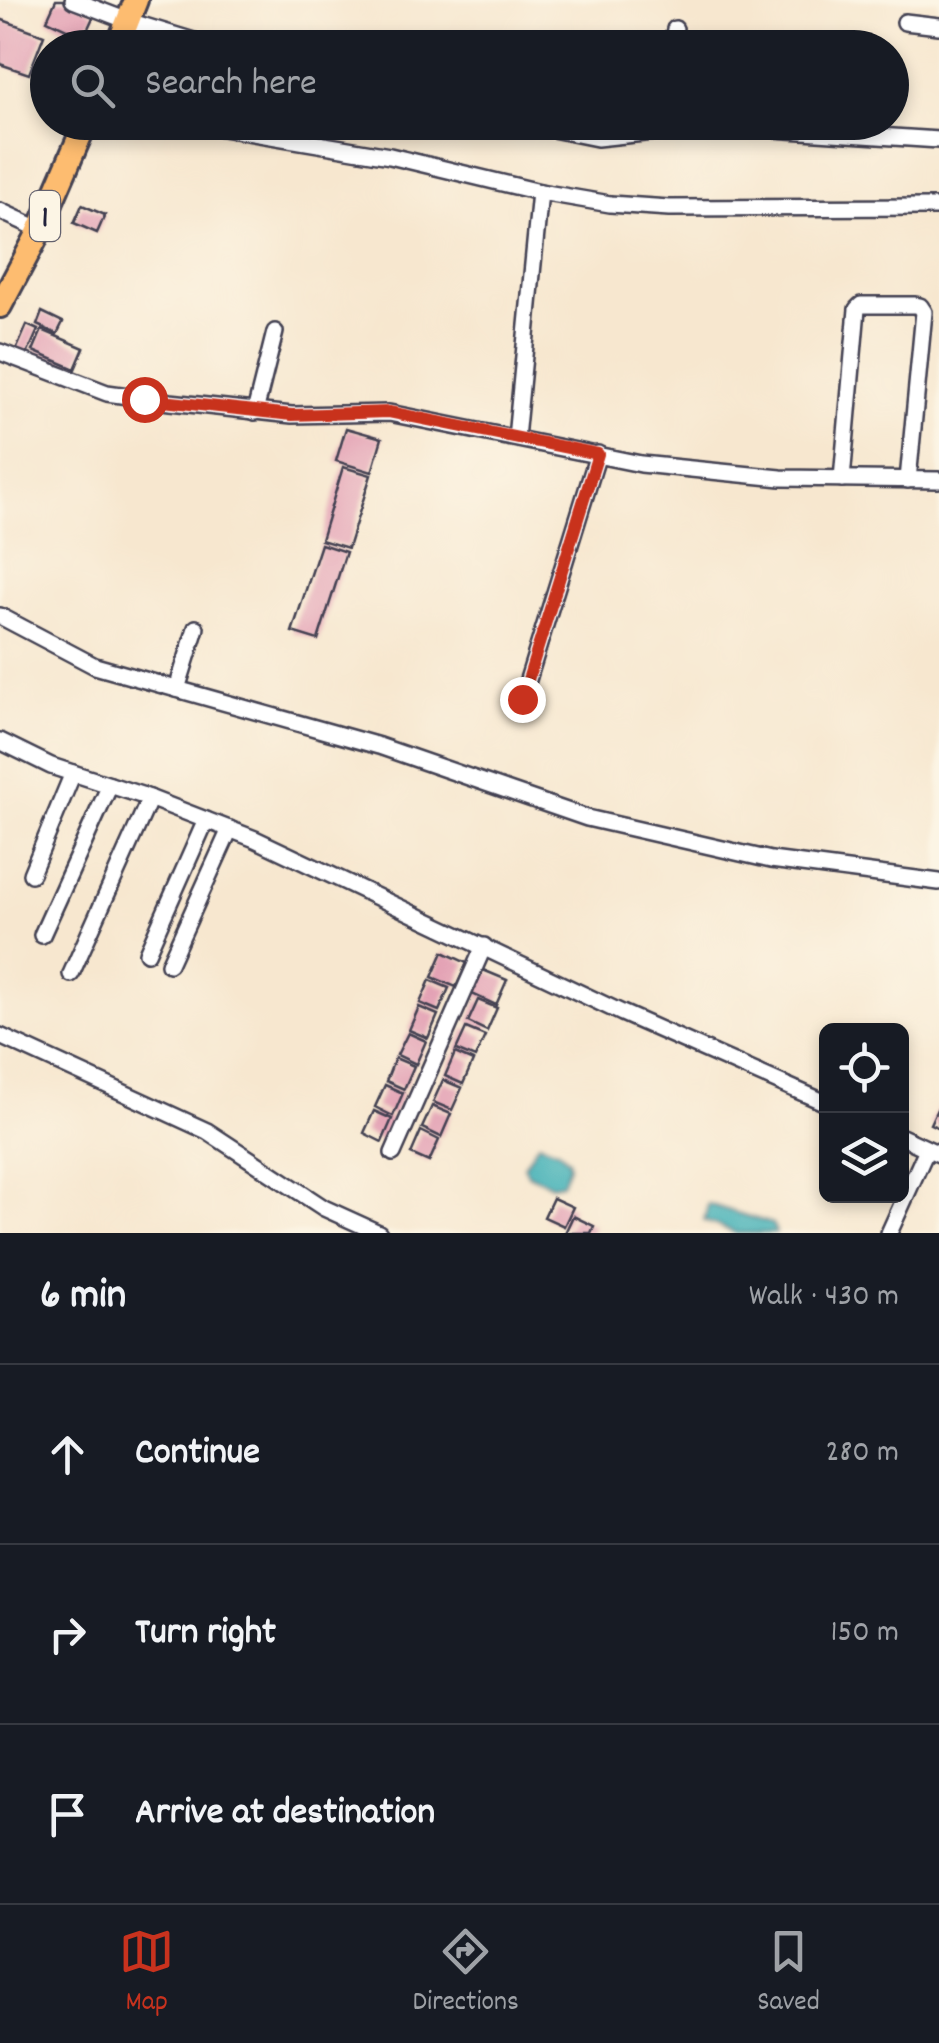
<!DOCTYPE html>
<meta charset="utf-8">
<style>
:root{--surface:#171b24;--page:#242831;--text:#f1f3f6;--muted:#9ea1a6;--line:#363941;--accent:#c8321e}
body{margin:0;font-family:Dekko,sans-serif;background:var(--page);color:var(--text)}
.controls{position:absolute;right:30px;bottom:30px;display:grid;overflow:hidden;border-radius:15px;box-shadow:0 5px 15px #0003}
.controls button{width:90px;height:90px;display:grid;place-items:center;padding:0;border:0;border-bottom:2px solid var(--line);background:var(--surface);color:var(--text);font:50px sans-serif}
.stop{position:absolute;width:30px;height:30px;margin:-22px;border:8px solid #c8321e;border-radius:50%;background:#fff}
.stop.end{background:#c8321e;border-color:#fff;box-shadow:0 2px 10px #0008}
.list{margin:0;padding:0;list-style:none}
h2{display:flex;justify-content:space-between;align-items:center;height:130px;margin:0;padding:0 40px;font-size:42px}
h2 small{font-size:32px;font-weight:400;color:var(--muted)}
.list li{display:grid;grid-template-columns:65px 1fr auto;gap:30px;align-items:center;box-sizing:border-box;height:180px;padding:0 40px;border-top:2px solid var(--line)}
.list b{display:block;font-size:38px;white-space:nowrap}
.list em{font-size:32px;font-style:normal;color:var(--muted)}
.icon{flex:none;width:55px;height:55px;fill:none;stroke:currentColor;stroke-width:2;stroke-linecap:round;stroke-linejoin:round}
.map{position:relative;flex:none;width:939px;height:1233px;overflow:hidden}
.search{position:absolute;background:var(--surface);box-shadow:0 5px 15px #0003;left:30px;right:30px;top:30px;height:110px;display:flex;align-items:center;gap:25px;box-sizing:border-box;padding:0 35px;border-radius:55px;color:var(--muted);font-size:38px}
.sheet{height:670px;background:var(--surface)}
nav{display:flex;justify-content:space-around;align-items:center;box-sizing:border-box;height:140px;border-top:2px solid var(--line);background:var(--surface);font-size:28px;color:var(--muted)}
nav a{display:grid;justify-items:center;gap:5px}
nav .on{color:var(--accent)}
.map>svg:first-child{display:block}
.water{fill:#3eafb6;stroke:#306878;stroke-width:2.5}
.building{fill:#e3a0b4}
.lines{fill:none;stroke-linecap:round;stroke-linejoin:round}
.minor-casing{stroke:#424051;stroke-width:20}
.highway-casing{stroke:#424051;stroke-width:28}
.minor{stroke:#fff;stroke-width:15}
.highway{stroke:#fdbc6f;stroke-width:22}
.route{stroke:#c8321e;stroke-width:12}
.labels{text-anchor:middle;stroke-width:9;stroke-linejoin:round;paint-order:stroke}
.shield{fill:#fcf5e5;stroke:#63616e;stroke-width:2.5}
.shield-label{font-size:30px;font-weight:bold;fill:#22223b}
</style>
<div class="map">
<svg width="939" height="1233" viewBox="0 0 939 1233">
<rect width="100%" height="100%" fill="#fcf5e5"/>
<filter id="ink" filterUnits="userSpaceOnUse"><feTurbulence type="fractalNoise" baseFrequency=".01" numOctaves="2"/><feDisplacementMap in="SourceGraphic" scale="20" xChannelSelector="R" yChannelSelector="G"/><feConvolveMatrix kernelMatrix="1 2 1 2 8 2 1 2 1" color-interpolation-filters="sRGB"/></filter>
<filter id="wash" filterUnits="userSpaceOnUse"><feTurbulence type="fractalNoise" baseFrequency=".0048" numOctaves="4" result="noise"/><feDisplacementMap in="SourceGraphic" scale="40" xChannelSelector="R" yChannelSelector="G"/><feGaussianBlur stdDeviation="2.25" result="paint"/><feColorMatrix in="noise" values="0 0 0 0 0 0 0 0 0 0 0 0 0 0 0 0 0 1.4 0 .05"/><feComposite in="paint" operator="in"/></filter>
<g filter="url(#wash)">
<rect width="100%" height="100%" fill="#f7e7cf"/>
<!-- water -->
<g class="water">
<path d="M 538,1143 L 558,1150 L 568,1159 L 569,1166 L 562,1183 L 552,1185 L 528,1174 L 524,1166 Z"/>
<path d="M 708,1204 L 773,1224 L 776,1233 L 737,1233 L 704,1221 Z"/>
</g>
<g id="blocks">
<!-- building -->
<g class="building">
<path d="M 56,0 L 68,0 L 95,13 L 84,37 L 47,20 Z"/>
<path d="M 0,19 L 44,35 L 29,74 L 0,64 Z"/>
<path d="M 82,205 L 105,215 L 97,233 L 74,223 Z"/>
<path d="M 42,312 L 63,322 L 57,334 L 37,325 Z"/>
<path d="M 27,325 L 38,330 L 26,357 L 15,353 Z"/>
<path d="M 42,330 L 84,348 L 75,369 L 33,351 Z"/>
<path d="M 346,428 L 382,438 L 372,472 L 336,461 Z"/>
<path d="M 343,467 L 371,475 L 348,548 L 321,540 Z"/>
<path d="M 321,544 L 346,552 L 318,640 L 292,632 Z"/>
<path d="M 443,952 L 467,963 L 456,987 L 432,977 Z"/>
<path d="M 483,970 L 507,980 L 496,1005 L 472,994 Z"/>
<path d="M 430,980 L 449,988 L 439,1011 L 420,1003 Z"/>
<path d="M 478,1000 L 497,1008 L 487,1031 L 468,1022 Z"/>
<path d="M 419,1007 L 438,1015 L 428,1038 L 409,1030 Z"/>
<path d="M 466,1028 L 485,1036 L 475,1058 L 456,1050 Z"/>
<path d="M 408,1033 L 426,1041 L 416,1064 L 397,1055 Z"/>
<path d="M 455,1053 L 473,1061 L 463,1084 L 445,1076 Z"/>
<path d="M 395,1058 L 414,1066 L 404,1089 L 386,1081 Z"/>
<path d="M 443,1080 L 462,1088 L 452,1110 L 433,1102 Z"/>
<path d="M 385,1085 L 403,1093 L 393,1116 L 375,1107 Z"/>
<path d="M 939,1105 L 939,1128 L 930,1124 Z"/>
<path d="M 432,1106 L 451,1114 L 441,1137 L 422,1128 Z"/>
<path d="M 374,1111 L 392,1119 L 382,1142 L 364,1133 Z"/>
<path d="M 421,1131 L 439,1140 L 429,1162 L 411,1154 Z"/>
<path d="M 553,1198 L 573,1207 L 564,1226 L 544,1217 Z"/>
<path d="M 573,1216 L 594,1226 L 591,1233 L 565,1233 Z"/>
</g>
</g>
</g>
<g filter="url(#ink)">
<use href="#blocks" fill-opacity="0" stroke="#424051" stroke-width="2.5"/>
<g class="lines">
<defs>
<g id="minor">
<path d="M 73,0 L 128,21 L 217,48"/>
<path d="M 905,22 L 939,26"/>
<path d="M 672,48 L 675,29"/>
<path d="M 187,122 L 390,156 L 540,192 L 610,204 L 669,208 L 939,207"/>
<path d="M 518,122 L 597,138 L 691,128 L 772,129 L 939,140"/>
<path d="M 0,211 L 39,229"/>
<path d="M 0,352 L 107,393 L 170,402 L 292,415 L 389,413 L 641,464 L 781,478 L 939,480"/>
<path d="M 255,412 L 275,332"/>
<path d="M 516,438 L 540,192"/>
<path d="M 842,479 L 857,309 L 861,305 L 915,305 L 920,306 L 924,312 L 908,480"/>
<path d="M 0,616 L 95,666 L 379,746 L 587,818 L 771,860 L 939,882"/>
<path d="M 177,689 L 196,628"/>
<path d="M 522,699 L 598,454"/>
<path d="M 0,741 L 51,766 L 144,796 L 255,839 L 622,1013 L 826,1103"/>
<path d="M 31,874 L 73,773"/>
<path d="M 42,935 L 110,785"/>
<path d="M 147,953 L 206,820"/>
<path d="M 169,964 L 230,829"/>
<path d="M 71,974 L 150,798"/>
<path d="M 0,1036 L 207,1131 L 324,1208 L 379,1233"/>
<path d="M 902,1137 L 939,1154"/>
<path d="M 393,1153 L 484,946"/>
<path d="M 889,1233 L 927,1149"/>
</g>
<g id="highway">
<path d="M 117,48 L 136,0"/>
<path d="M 0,306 L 35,240 L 86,122"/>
</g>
</defs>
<!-- minor casing -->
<use href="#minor" class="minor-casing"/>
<!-- highway casing -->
<use href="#highway" class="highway-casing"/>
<!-- minor -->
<use href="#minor" class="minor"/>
<!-- highway -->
<use href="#highway" class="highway"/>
</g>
</g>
<g class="lines" filter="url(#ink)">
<!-- route -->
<path class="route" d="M 144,399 L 292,415 L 389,412 L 598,454 L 522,699"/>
</g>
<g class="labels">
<!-- shield labels -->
<rect class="shield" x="30" y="191" width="30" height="50" rx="8"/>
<g class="shield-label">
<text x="45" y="226">1</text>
</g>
</g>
</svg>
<div class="controls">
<button><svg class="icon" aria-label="locate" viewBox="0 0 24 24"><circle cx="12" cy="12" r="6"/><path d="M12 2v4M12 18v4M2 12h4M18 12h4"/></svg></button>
<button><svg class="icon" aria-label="layers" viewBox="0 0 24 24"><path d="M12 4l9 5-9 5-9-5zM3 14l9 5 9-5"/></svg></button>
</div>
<div class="stop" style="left:144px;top:399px"></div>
<div class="stop end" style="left:522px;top:699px"></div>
<div class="search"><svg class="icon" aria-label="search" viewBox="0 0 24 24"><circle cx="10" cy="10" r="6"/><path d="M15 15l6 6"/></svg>Search here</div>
</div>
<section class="sheet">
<h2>6 min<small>Walk · 430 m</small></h2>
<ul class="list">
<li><svg class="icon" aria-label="ahead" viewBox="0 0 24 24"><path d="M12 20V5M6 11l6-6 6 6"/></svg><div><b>Continue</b></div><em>280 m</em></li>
<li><svg class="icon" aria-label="right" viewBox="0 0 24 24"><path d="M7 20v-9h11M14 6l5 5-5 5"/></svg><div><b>Turn right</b></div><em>150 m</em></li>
<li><svg class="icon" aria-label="arrive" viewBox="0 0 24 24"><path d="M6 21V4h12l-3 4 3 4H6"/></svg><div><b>Arrive at destination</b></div></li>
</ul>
</section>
<nav>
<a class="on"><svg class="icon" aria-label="map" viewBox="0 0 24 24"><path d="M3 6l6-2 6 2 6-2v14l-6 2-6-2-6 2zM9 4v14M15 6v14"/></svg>Map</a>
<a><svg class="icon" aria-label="directions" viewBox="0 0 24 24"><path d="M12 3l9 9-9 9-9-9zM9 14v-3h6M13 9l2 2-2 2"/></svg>Directions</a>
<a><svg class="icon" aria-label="saved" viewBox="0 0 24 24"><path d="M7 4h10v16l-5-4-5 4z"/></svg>Saved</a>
</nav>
